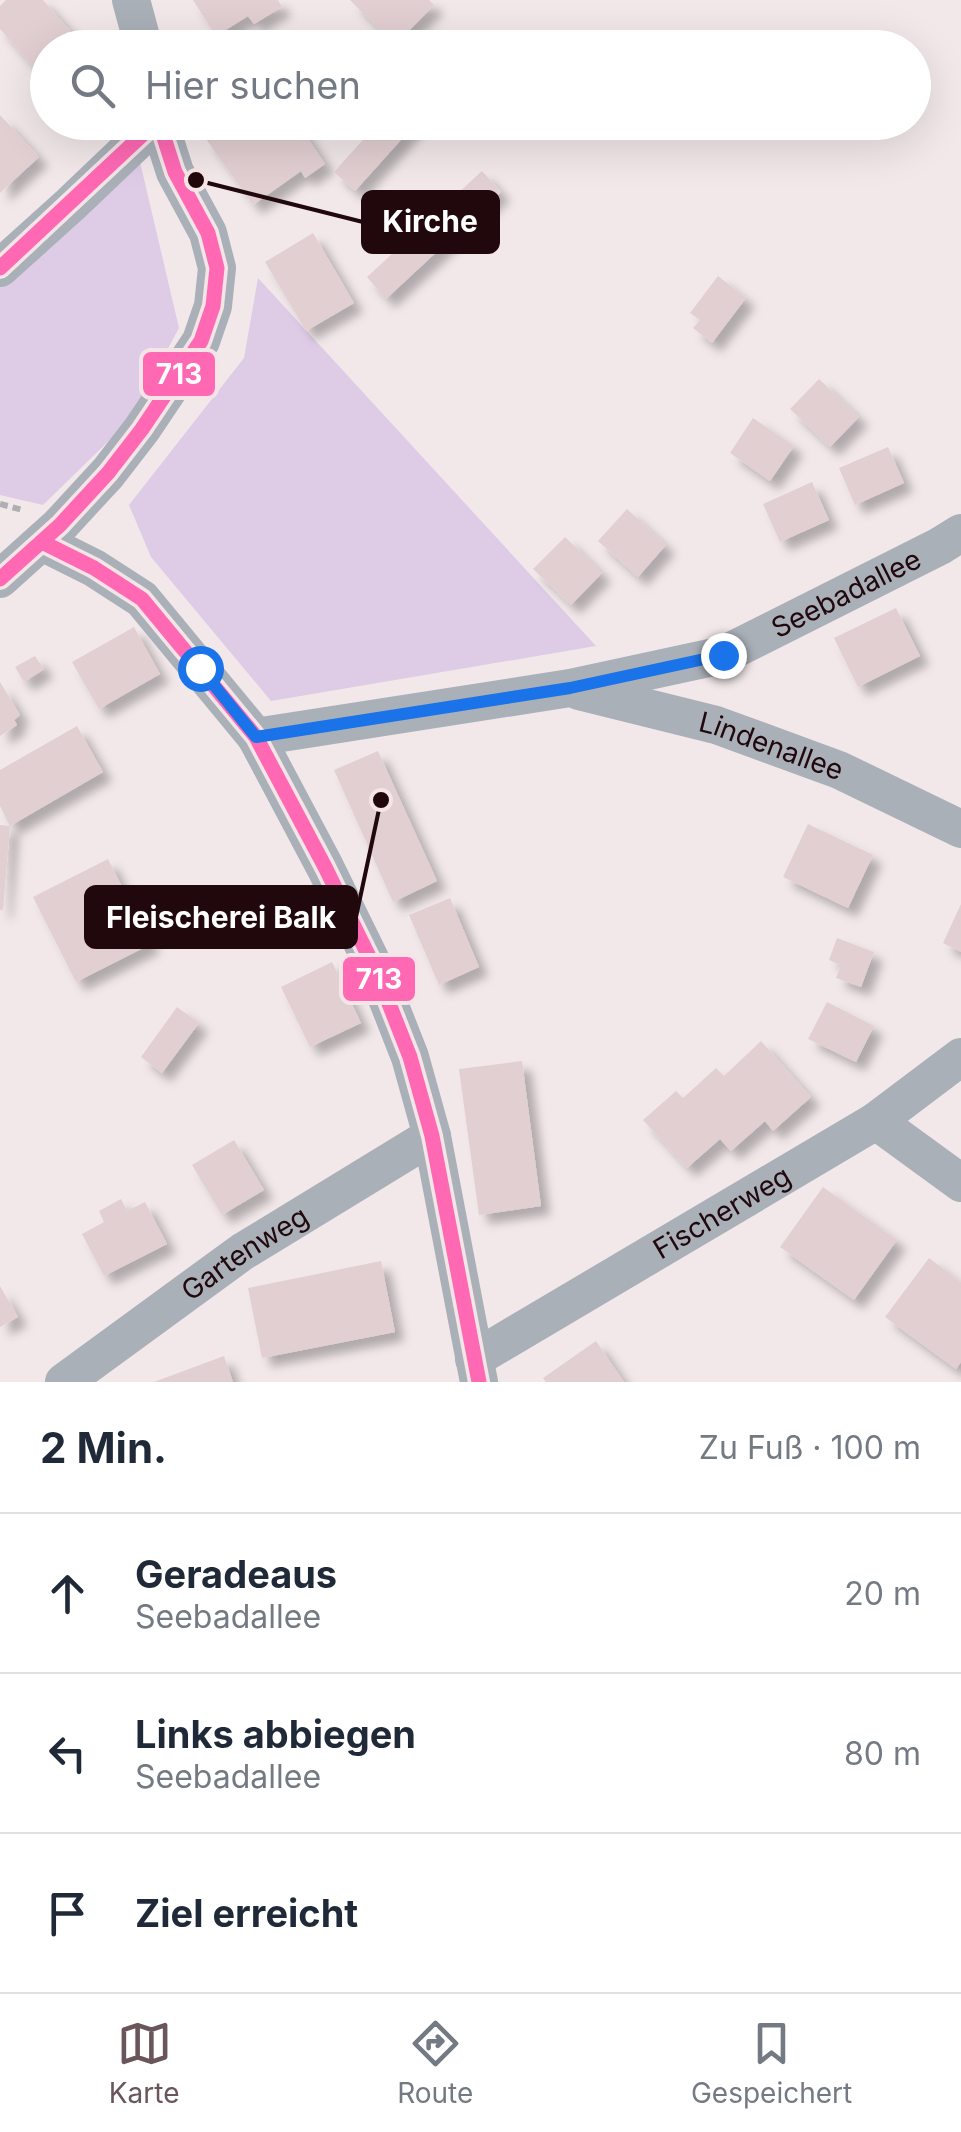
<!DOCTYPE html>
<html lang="de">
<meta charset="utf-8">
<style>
:root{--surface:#fff;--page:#f2f2f3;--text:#1f2937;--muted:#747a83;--line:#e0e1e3;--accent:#6a565a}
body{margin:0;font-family:Inter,sans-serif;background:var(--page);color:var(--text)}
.stop{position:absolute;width:30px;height:30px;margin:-22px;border:8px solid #1a73e8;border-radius:50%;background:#fff}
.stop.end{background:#1a73e8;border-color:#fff;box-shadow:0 2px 10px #0008}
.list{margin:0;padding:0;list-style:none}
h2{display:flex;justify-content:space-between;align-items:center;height:130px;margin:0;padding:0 40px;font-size:42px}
h2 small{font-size:32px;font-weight:400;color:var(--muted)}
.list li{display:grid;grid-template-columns:65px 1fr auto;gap:30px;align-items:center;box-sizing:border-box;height:160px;padding:0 40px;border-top:2px solid var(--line)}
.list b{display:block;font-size:38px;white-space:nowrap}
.list p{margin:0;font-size:32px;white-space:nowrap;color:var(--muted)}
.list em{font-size:32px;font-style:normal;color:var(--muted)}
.icon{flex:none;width:55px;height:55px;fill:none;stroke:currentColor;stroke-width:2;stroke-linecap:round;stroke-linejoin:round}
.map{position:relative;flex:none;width:961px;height:1382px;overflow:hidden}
.search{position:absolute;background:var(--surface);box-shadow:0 10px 40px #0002;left:30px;right:30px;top:30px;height:110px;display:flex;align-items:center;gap:25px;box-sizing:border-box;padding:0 35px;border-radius:55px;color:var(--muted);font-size:38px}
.sheet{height:610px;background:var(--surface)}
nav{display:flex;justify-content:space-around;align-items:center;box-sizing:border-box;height:140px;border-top:2px solid var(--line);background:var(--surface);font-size:28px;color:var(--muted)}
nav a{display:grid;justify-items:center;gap:5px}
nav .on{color:var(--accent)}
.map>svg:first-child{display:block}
.green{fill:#decbe6}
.building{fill:#e2cfd2;filter:url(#shadow)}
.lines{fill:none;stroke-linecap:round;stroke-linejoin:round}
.path{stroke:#b0aeb3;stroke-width:6;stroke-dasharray:8 5;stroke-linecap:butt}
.street{stroke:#aab0b8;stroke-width:38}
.bus-1-casing{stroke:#f5e5e7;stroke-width:22}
.bus-1{stroke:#ff69b4;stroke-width:15}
.route{stroke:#1a73e8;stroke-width:12}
.labels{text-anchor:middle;stroke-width:8;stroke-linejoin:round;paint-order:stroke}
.street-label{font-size:28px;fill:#20080d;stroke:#f5e5e7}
.leader{fill:none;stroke:#20080d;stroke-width:4}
.callout-dot{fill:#20080d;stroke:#f5e5e7;stroke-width:4}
.callout{fill:#20080d;stroke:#20080d;stroke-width:4}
.callout-label{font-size:30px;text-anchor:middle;font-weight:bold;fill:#fff}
.line-badge{stroke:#f5e5e7;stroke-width:4}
.badge-label{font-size:28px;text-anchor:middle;font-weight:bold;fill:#fff}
</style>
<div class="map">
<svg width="961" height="1382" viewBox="0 0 961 1382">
<defs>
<filter id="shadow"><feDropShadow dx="9" dy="9" stdDeviation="5" flood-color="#0004"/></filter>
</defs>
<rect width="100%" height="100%" fill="#f2e8ea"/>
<!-- green -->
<g class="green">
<path d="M 140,162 L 179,328 L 128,422 L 43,505 L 0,495 L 0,286 Z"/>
<path d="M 258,278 L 596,646 L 271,701 L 151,557 L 129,505 L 244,358 Z"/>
</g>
<!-- building -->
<g class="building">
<path d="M 6,0 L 43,0 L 85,48 L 48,48 L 48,83 L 0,29 L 0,6 Z"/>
<path d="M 193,0 L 278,0 L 282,7 L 254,24 L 248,16 L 216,36 Z"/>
<path d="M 350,0 L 429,0 L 434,5 L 395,45 Z"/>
<path d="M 0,115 L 39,157 L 0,193 Z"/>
<path d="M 230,122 L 269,122 L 274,130 L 285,122 L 297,122 L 325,164 L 305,178 L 301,171 L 253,205 L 206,139 Z"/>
<path d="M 379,122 L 417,122 L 355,191 L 334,172 Z"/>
<path d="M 482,171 L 501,192 L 386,299 L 367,277 Z"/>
<path d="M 313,233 L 354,303 L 306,331 L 265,262 Z"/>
<path d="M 718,276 L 746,298 L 712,343 L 693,328 L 700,320 L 690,313 Z"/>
<path d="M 819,379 L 859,417 L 830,447 L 790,409 Z"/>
<path d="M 753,418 L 794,446 L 770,481 L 730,453 Z"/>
<path d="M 888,447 L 904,483 L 855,505 L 839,468 Z"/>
<path d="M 812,482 L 829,520 L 780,542 L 763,504 Z"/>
<path d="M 627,509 L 666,545 L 638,577 L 598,541 Z"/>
<path d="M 565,537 L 602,573 L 571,605 L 533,569 Z"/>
<path d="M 896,608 L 920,656 L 858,687 L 834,638 Z"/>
<path d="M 134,627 L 160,674 L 99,709 L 72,662 Z"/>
<path d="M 35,656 L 44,669 L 24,682 L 15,667 Z"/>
<path d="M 0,682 L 20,715 L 14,720 L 17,725 L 0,736 Z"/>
<path d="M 77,726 L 103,772 L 10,826 L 0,806 L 0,770 Z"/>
<path d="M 378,751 L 437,881 L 393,902 L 334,770 Z"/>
<path d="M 808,824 L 873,855 L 848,908 L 783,877 Z"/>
<path d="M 0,825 L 10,826 L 3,910 L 0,910 Z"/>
<path d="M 108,859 L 151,944 L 76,982 L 33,897 Z"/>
<path d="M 450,898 L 479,967 L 439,985 L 409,915 Z"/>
<path d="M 961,904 L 961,952 L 943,943 Z"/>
<path d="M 837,938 L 874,952 L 861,987 L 836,978 L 841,965 L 829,960 Z"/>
<path d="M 332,962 L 361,1023 L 310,1047 L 281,987 Z"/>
<path d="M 827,1002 L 874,1026 L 856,1062 L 808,1039 Z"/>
<path d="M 177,1007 L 199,1023 L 162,1073 L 141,1057 Z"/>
<path d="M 761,1041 L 811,1097 L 773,1131 L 765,1121 L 731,1151 L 720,1139 L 687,1168 L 643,1120 L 676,1091 L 683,1098 L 716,1068 L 724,1076 Z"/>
<path d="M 522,1061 L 541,1206 L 479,1215 L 459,1069 Z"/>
<path d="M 234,1140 L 264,1190 L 222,1215 L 192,1165 Z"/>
<path d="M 823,1187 L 897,1240 L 854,1300 L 780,1247 Z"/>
<path d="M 121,1199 L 127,1211 L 145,1202 L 167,1244 L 104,1276 L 82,1234 L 104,1222 L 99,1211 Z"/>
<path d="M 929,1258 L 961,1282 L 961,1362 L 956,1369 L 885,1317 Z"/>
<path d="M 381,1261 L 395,1332 L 262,1358 L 248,1288 Z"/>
<path d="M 0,1286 L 18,1317 L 0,1327 Z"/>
<path d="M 596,1341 L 624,1382 L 546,1382 L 543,1378 Z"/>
<path d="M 224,1356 L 233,1382 L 154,1382 Z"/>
</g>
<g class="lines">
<!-- path -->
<path class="path" d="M 0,504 L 23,510"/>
<!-- street -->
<g class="street">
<path d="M 131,0 L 144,48"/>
<path d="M 0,268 L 71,204 L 157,122"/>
<path d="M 42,542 L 94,568 L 142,599 L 256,737 L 325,867 L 377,973 L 410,1057 L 432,1136 L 479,1382"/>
<path d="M 0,579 L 60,525 L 108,473 L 142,429 L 201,341 L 213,306 L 217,268 L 208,233 L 175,172 L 159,122"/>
<path id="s1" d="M 579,691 L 716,725 L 839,770 L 961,829"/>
<path id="s2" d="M 256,737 L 570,688 L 723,655 L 940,546 L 961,533"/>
<path d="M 876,1121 L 961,1183"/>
<path id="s3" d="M 474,1359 L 876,1121 L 961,1057"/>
<path id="s4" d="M 64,1382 L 242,1252 L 432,1136"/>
</g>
<defs>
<g id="bus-1">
<path d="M 0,268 L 156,122"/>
<path d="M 42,542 L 94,568 L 142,599 L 256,737 L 325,867 L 377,973 L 410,1057 L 432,1136 L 479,1382"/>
<path d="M 0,579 L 60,525 L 108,473 L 142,429 L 201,341 L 213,306 L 217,268 L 208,233 L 175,172 L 159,122"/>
</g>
</defs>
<!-- bus-1 casing -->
<use href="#bus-1" class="bus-1-casing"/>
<!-- bus-1 -->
<use href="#bus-1" class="bus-1"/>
</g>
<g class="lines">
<!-- route -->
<path class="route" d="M 200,668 L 256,737 L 570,688 L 723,655"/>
</g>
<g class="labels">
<!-- street labels -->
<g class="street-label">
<text dy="10" stroke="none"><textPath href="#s2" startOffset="612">Seebadallee</textPath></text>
<text dy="10" stroke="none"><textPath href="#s1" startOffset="200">Lindenallee</textPath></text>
<text dy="10" stroke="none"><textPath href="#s3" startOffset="288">Fischerweg</textPath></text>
<text dy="10" stroke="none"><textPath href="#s4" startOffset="222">Gartenweg</textPath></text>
</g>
</g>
<!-- callouts -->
<path class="leader" d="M196 180L363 222M381 800L356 917"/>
<g class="callout-dot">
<circle cx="196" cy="180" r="10"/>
<circle cx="381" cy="800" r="10"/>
</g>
<g class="callout">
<rect x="363" y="192" width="135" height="60" rx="10"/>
<rect x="86" y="887" width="270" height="60" rx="10"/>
</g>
<g class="callout-label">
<text x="430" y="232">Kirche</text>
<text x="221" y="928">Fleischerei Balk</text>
</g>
<g class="line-badge">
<rect x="141" y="350" width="76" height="48" rx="10" fill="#ff69b4"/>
<rect x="341" y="955" width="76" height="48" rx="10" fill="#ff69b4"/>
</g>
<g class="badge-label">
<text x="179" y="384">713</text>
<text x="379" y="989">713</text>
</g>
</svg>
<div class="stop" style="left:200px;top:668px"></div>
<div class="stop end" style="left:723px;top:655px"></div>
<div class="search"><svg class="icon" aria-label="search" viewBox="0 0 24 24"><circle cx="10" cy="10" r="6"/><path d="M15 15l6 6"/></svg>Hier suchen</div>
</div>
<section class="sheet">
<h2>2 Min.<small>Zu Fuß · 100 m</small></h2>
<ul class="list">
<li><svg class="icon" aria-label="ahead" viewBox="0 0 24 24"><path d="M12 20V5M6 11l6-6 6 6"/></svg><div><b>Geradeaus</b><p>Seebadallee</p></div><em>20 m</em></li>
<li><svg class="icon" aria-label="left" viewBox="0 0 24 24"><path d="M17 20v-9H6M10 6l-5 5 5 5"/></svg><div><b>Links abbiegen</b><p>Seebadallee</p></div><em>80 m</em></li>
<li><svg class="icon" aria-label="arrive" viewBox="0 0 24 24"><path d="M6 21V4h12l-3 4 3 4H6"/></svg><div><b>Ziel erreicht</b></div></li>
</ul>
</section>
<nav>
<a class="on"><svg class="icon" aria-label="map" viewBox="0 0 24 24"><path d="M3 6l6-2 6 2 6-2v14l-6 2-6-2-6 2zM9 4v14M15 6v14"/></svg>Karte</a>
<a><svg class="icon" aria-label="directions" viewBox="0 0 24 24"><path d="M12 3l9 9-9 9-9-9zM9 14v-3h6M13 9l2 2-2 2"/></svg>Route</a>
<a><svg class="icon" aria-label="saved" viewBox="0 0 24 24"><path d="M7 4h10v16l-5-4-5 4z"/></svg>Gespeichert</a>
</nav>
